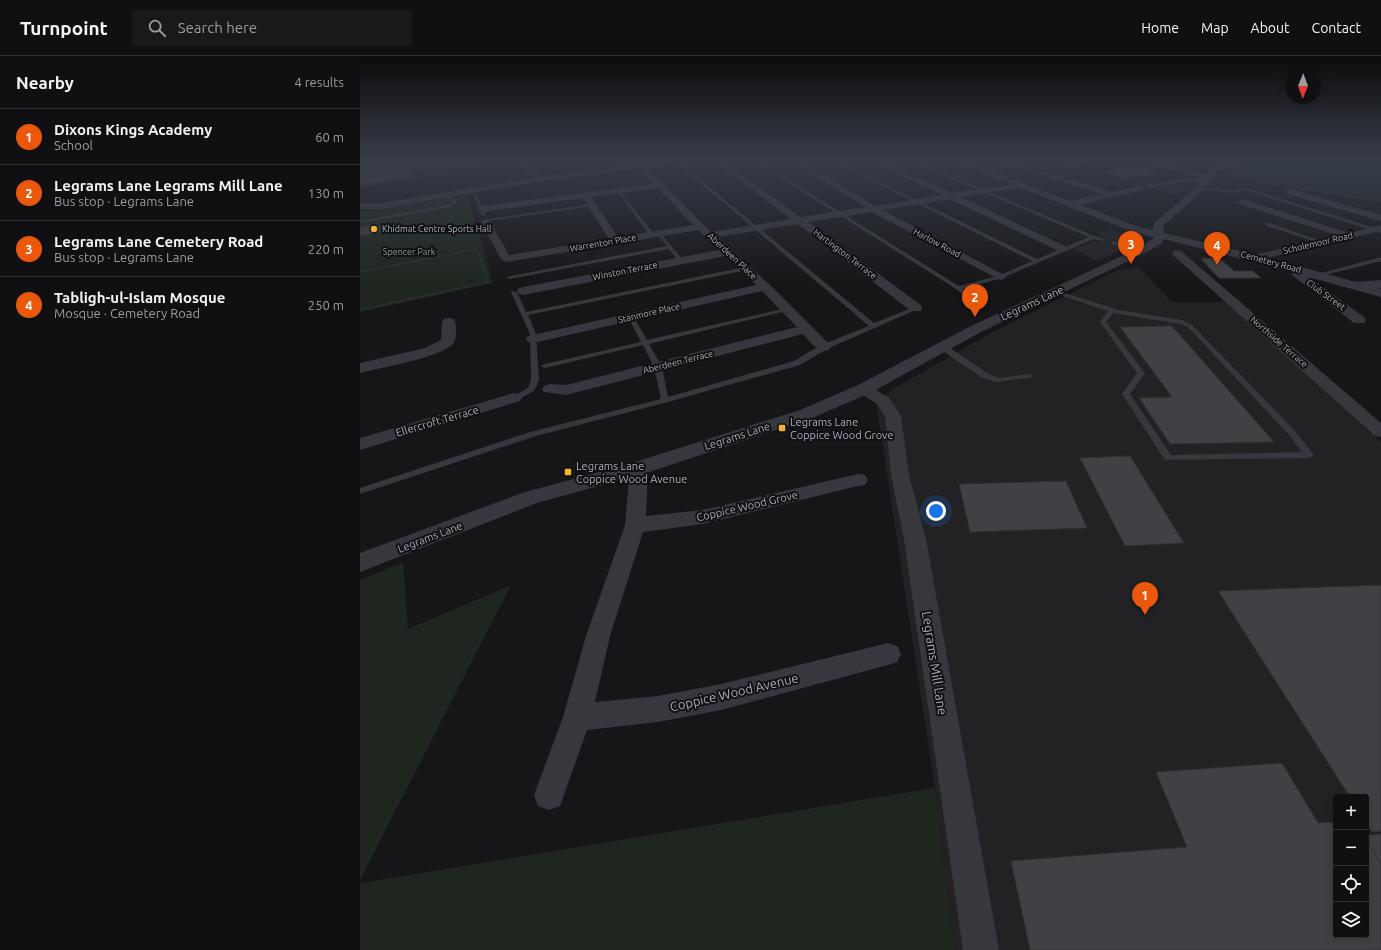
<!DOCTYPE html>
<meta charset="utf-8">
<style>
:root{--surface:#101012;--page:#19191b;--text:#f1f3f6;--muted:#9c9d9f;--line:#303032;--accent:#ea580c}
body{margin:0;font-family:Ubuntu,sans-serif;background:var(--page);color:var(--text)}
.controls{position:absolute;right:12px;bottom:12px;display:grid;overflow:hidden;border-radius:4px;box-shadow:0 2px 10px #0003}
.controls button{width:36px;height:36px;display:grid;place-items:center;padding:0;border:0;border-bottom:1px solid var(--line);background:var(--surface);color:var(--text);font:20px sans-serif}
.compass{position:absolute;left:925px;top:12px;width:36px;height:36px;border-radius:50%;background:var(--surface);box-shadow:0 2px 10px #0003;rotate:181deg}
.you{position:absolute;left:576px;top:455px;width:14px;height:14px;margin:-10px;border:3px solid #fff;border-radius:50%;background:#1a73e8;box-shadow:0 0 0 6px #1a73e833}
.badge{display:grid;place-items:center;width:26px;height:26px;border-radius:50%;background:var(--accent);color:#fff;font-size:13px;font-weight:700}
.pin{position:absolute;translate:-50% -33px;filter:drop-shadow(0 1px 2px #0008)}
.pin::after{content:'';position:absolute;top:21px;width:14px;height:12px;background:inherit;clip-path:polygon(0 0,100% 0,50% 100%)}
.list{margin:0;padding:0;list-style:none}
h2{display:flex;justify-content:space-between;align-items:center;height:52px;margin:0;padding:0 16px;font-size:17px}
h2 small{font-size:13px;font-weight:400;color:var(--muted)}
.list li{display:grid;grid-template-columns:26px 1fr auto;gap:12px;align-items:center;box-sizing:border-box;height:56px;padding:0 16px;border-top:1px solid var(--line)}
.list b{display:block;font-size:15px;white-space:nowrap}
.list p{margin:0;font-size:13px;white-space:nowrap;color:var(--muted)}
.list em{font-size:13px;font-style:normal;color:var(--muted)}
.icon{flex:none;width:22px;height:22px;fill:none;stroke:currentColor;stroke-width:2;stroke-linecap:round;stroke-linejoin:round}
.map{position:relative;flex:none;width:1021px;height:894px;overflow:hidden}
header{display:flex;align-items:center;gap:24px;box-sizing:border-box;height:56px;padding:0 20px;background:var(--surface);border-bottom:1px solid var(--line)}
header strong{font-size:19px}
nav{display:flex;gap:22px;margin-inline-start:auto;font-size:14px}
.search{width:280px;height:36px;background:var(--page);display:flex;align-items:center;gap:10px;box-sizing:border-box;padding:0 14px;border-radius:4px;color:var(--muted);font-size:15px}
main{display:flex}
aside{flex:1;background:var(--surface)}
.map>svg:first-child{display:block}
.built{fill:#222225;fill-rule:evenodd}
.green{fill:#1e261f}
.building{fill:#404145;stroke:#303034}
.lines{fill:none;stroke-linecap:round;stroke-linejoin:round}
.path{stroke:#3d3f44;stroke-width:1.5;stroke-dasharray:1 1.5;stroke-linecap:butt}
.service{fill:#37383d;fill-rule:evenodd}
.minor{fill:#37383d;fill-rule:evenodd}
.tertiary{fill:#37383d;fill-rule:evenodd}
.poi-dot{fill:#f2b134;stroke:#111113;stroke-width:1.5}
.labels{text-anchor:middle;stroke-width:4;stroke-linejoin:round;paint-order:stroke}
.far-poi-label{font-size:9px;fill:#a8adb8;stroke:#111113;text-anchor:start}
.far-street-label{font-size:9px;fill:#a8adb8;stroke:#111113}
.far-park-label{font-size:9px;fill:#7fa381;stroke:#111113}
.street-label{font-size:11px;fill:#a8adb8;stroke:#111113}
.poi-label{font-size:11px;fill:#a8adb8;stroke:#111113;text-anchor:start}
.near-street-label{font-size:13px;fill:#a8adb8;stroke:#111113}
</style>
<header>
<strong>Turnpoint</strong>
<div class="search"><svg class="icon" aria-label="search" viewBox="0 0 24 24"><circle cx="10" cy="10" r="6"/><path d="M15 15l6 6"/></svg>Search here</div>
<nav><a>Home</a><a>Map</a><a>About</a><a>Contact</a></nav>
</header>
<main>
<aside>
<h2>Nearby<small>4 results</small></h2>
<ul class="list">
<li><span class="badge">1</span><div><b>Dixons Kings Academy</b><p>School</p></div><em>60 m</em></li>
<li><span class="badge">2</span><div><b>Legrams Lane Legrams Mill Lane</b><p>Bus stop · Legrams Lane</p></div><em>130 m</em></li>
<li><span class="badge">3</span><div><b>Legrams Lane Cemetery Road</b><p>Bus stop · Legrams Lane</p></div><em>220 m</em></li>
<li><span class="badge">4</span><div><b>Tabligh-ul-Islam Mosque</b><p>Mosque · Cemetery Road</p></div><em>250 m</em></li>
</ul>
</aside>
<div class="map">
<svg width="1021" height="894" viewBox="0 0 1021 894">
<rect width="100%" height="100%" fill="#161618"/>
<!-- built -->
<g class="built">
<path d="M 0,103 L 161,103 L 164,106 L 2,131 L 0,129 Z"/>
<path d="M 752,174 L 778,185 L 737,205 L 714,193 L 746,182 L 737,177 Z"/>
<path d="M 779,211 L 812,246 L 867,246 L 1021,386 L 1021,894 L 595,894 L 575,732 L 516,346 L 531,334 L 629,278 L 758,214 ZM 976,741 L 1006,741 L 1006,879 L 976,879 Z"/>
</g>
<!-- green -->
<g class="green">
<path d="M 895,103 L 961,103 L 1021,109 L 1021,147 L 860,120 L 872,113 Z"/>
<path d="M 816,128 L 828,130 L 819,139 L 793,133 Z"/>
<path d="M 107,139 L 133,227 L 0,256 L 0,156 Z"/>
<path d="M 43,506 L 48,573 L 151,529 L 0,824 L 0,524 Z"/>
<path d="M 575,732 L 595,894 L 0,894 L 0,827 Z"/>
</g>
<!-- building -->
<g class="building">
<path d="M 0,103 L 136,103 L 48,116 L 52,121 L 0,129 Z"/>
<path d="M 780,111 L 798,118 L 762,122 L 745,116 Z"/>
<path d="M 12,169 L 13,171 L 27,169 L 30,175 L 0,180 L 0,171 Z"/>
<path d="M 842,202 L 860,203 L 874,215 L 893,215 L 901,222 L 859,222 L 841,203 L 844,203 Z"/>
<path d="M 812,270 L 914,386 L 810,388 L 779,342 L 812,341 L 760,271 Z"/>
<path d="M 770,400 L 824,487 L 765,490 L 720,402 Z"/>
<path d="M 706,425 L 727,472 L 610,476 L 599,428 Z"/>
<path d="M 1021,529 L 1021,775 L 1012,776 L 1006,767 L 1006,741 L 990,741 L 858,535 Z"/>
<path d="M 922,707 L 958,767 L 976,766 L 976,879 L 1006,879 L 1006,781 L 1021,805 L 1021,894 L 670,894 L 651,805 L 827,791 L 796,716 Z"/>
<path d="M 1021,778 L 1021,808 L 1006,784 L 1006,779 Z"/>
</g>
<g class="lines">
<!-- path -->
<path class="path" d="M 0,216 L 117,193 L 128,226 L 0,254"/>
<!-- service -->
<g class="service">
<path d="M 134,103 L 138,103 L 140,106 L 137,107 Z"/>
<path d="M 350,103 L 357,103 L 324,110 L 514,267 L 554,251 L 558,251 L 558,253 L 467,293 L 440,309 L 308,346 L 176,380 L 0,438 L 0,432 L 170,376 L 301,343 L 294,311 L 283,289 L 185,312 L 181,310 L 185,308 L 281,286 L 268,261 L 269,260 L 273,260 L 287,284 L 427,252 L 430,254 L 289,288 L 302,311 L 308,341 L 434,305 L 461,289 L 509,270 L 319,109 Z"/>
<path d="M 391,103 L 395,103 L 599,230 L 638,220 L 672,205 L 469,103 L 473,103 L 677,203 L 729,181 L 546,103 L 551,103 L 734,180 L 746,183 L 743,185 L 734,183 L 642,222 L 602,233 L 618,246 L 619,247 L 616,249 L 596,233 Z"/>
<path d="M 839,131 L 873,135 L 886,132 L 1021,174 L 1021,177 L 885,134 L 873,137 L 838,133 Z"/>
<path d="M 256,133 L 258,133 L 294,178 L 294,180 L 290,180 Z"/>
<path d="M 111,134 L 113,134 L 124,153 L 125,160 L 121,159 L 120,153 Z"/>
<path d="M 89,138 L 97,147 L 90,151 L 0,167 L 0,165 L 87,149 L 92,147 L 87,139 Z"/>
<path d="M 232,148 L 234,150 L 128,165 L 126,167 L 123,164 Z"/>
<path d="M 905,167 L 909,167 L 964,186 L 959,187 L 905,169 Z"/>
<path d="M 299,175 L 323,204 L 323,206 L 319,206 L 309,193 L 149,223 L 146,221 L 307,190 L 296,177 Z"/>
<path d="M 752,186 L 756,186 L 784,195 L 781,197 L 752,188 Z"/>
<path d="M 1021,201 L 1021,205 L 957,221 L 954,219 Z"/>
<path d="M 385,211 L 387,212 L 387,214 L 168,259 L 176,278 L 179,324 L 174,335 L 157,344 L 151,344 L 150,342 L 168,332 L 171,324 L 170,278 L 151,236 L 152,235 L 157,236 L 166,256 Z"/>
<path d="M 694,235 L 698,235 L 759,254 L 822,264 L 832,269 L 936,376 L 954,399 L 949,402 L 805,404 L 762,338 L 777,317 L 740,266 L 748,255 L 694,237 ZM 753,257 L 820,268 L 828,271 L 930,380 L 942,396 L 811,399 L 770,338 L 785,317 L 746,266 Z"/>
<path d="M 580,289 L 586,289 L 627,317 L 639,322 L 669,318 L 673,320 L 669,322 L 635,326 L 621,321 L 580,293 Z"/>
</g>
<!-- minor -->
<g class="minor">
<path d="M 152,103 L 160,103 L 184,120 L 311,103 L 330,103 L 326,105 L 286,111 L 351,176 L 431,163 L 351,103 L 359,103 L 441,161 L 505,151 L 429,103 L 438,103 L 515,150 L 582,139 L 508,103 L 517,103 L 592,137 L 664,127 L 665,129 L 664,131 L 661,131 L 600,141 L 707,191 L 708,193 L 707,195 L 699,195 L 590,143 L 523,154 L 644,219 L 646,221 L 644,223 L 640,224 L 512,156 L 448,166 L 561,249 L 562,252 L 561,255 L 551,255 L 438,168 L 357,181 L 409,228 L 469,288 L 471,291 L 469,294 C 457,297 451,286 443,278 L 206,339 L 184,336 L 182,333 L 184,330 L 190,328 L 206,329 L 437,271 L 402,235 L 173,287 L 168,286 L 166,283 L 168,280 L 173,279 L 396,229 L 365,200 L 163,239 L 159,238 L 157,235 L 159,232 L 163,231 L 359,194 L 338,174 L 146,206 L 141,203 L 121,166 L 123,164 L 129,164 L 149,199 L 249,183 L 223,142 L 122,156 L 117,153 L 122,150 L 293,128 L 279,112 L 182,125 L 20,153 L 0,153 L 0,147 L 20,147 L 175,122 ZM 298,132 L 333,169 L 258,181 L 231,141 Z"/>
<path d="M 726,103 L 739,103 L 738,105 L 707,111 L 703,109 L 704,107 Z"/>
<path d="M 779,103 L 790,103 L 830,115 L 850,118 L 851,120 L 847,122 L 826,119 Z"/>
<path d="M 996,103 L 1021,103 L 1021,106 L 1000,105 Z"/>
<path d="M 656,107 L 752,136 L 780,129 L 784,132 L 783,134 L 711,151 L 707,148 L 708,146 L 741,138 L 656,111 L 626,117 L 622,115 L 626,113 Z"/>
<path d="M 826,122 L 839,122 L 843,124 L 839,126 L 826,126 L 789,132 L 785,130 L 789,128 Z"/>
<path d="M 930,133 L 1021,159 L 1021,165 L 927,138 L 926,136 L 927,134 Z"/>
<path d="M 882,143 L 989,177 L 1021,169 L 1021,175 L 894,205 L 889,202 L 890,200 L 977,179 L 879,148 L 878,146 Z"/>
<path d="M 817,194 L 821,195 L 1021,367 L 1021,381 L 1015,380 L 813,199 L 812,197 L 813,195 Z"/>
<path d="M 936,210 L 940,211 L 942,216 L 1004,261 L 1006,264 L 1004,267 L 994,267 L 932,219 L 930,213 L 932,211 Z"/>
<path d="M 1021,224 L 1021,232 L 992,232 L 990,229 L 992,226 Z"/>
<path d="M 89,262 L 94,263 C 97,268 97,286 92,289 C 74,303 23,311 0,317 L 0,307 L 65,292 L 81,284 L 82,266 L 84,263 Z"/>
<path d="M 504,328 L 510,330 L 529,342 L 541,360 L 549,419 L 566,483 L 639,894 L 603,894 L 544,483 L 531,419 L 525,360 L 517,348 L 498,336 L 496,333 L 498,330 Z"/>
<path d="M 154,337 L 160,339 L 162,342 L 160,345 L 0,394 L 0,382 Z"/>
<path d="M 279,406 L 286,408 L 288,412 L 286,460 L 343,454 L 498,418 L 505,419 L 508,424 L 505,429 L 498,430 L 343,468 L 283,476 L 250,580 L 235,646 L 298,640 L 361,628 L 528,587 L 537,590 L 541,598 L 537,606 L 528,609 L 361,654 L 298,666 L 227,674 L 200,750 L 189,754 L 178,750 L 174,739 L 203,661 L 226,580 L 265,469 L 270,412 L 272,408 Z"/>
</g>
<!-- tertiary -->
<path class="tertiary" d="M 588,103 L 599,103 L 776,170 L 793,174 L 794,167 L 833,134 L 850,112 L 875,103 L 886,103 L 885,105 L 856,116 L 839,138 L 803,170 L 804,177 L 898,199 L 1021,233 L 1021,241 L 890,205 L 804,183 L 802,187 L 785,197 L 621,276 L 510,337 L 452,362 L 286,417 L 177,447 L 0,516 L 0,497 L 162,437 L 272,407 L 440,354 L 498,329 L 611,270 L 777,193 L 793,183 L 793,181 L 768,174 Z"/>
</g>
<!-- sky -->
<linearGradient id="sky" x2="0" y2="1"><stop stop-color="#0c0c0d"/><stop offset="0.45" stop-color="#363c48"/><stop offset="1" stop-color="#363c48" stop-opacity="0"/></linearGradient>
<rect width="1021" height="228" fill="url(#sky)"/>
<!-- markers -->
<g class="poi-dot">
<circle cx="14" cy="173" r="4"/>
<rect x="418" y="368" width="8" height="8" rx="2"/>
<rect x="204" y="412" width="8" height="8" rx="2"/>
</g>
<g class="labels">
<!-- far-poi labels -->
<g class="far-poi-label">
<text x="22" y="176">Khidmat Centre Sports Hall</text>
</g>
<!-- far-street labels -->
<g class="far-street-label">
<text transform="translate(243 187) rotate(-10)" y="3">Warrenton Place</text>
<text transform="translate(577 187) rotate(28)" y="3">Harlow Road</text>
<text transform="translate(958 187) rotate(-13)" y="3">Scholemoor Road</text>
<text transform="translate(485 198) rotate(37)" y="3">Hartington Terrace</text>
<text transform="translate(372 200) rotate(43)" y="3">Aberdeen Place</text>
<text transform="translate(911 206) rotate(15)" y="3">Cemetery Road</text>
<text transform="translate(265 215) rotate(-11)" y="3">Winston Terrace</text>
<text transform="translate(966 239) rotate(36)" y="3">Club Street</text>
<text transform="translate(289 257) rotate(-13)" y="3">Stanmore Place</text>
<text transform="translate(919 286) rotate(41)" y="3">Northside Terrace</text>
<text transform="translate(318 306) rotate(-14)" y="3">Aberdeen Terrace</text>
</g>
<!-- far-park labels -->
<g class="far-park-label">
<text x="49" y="199">Spencer Park</text>
</g>
<!-- street labels -->
<g class="street-label">
<text transform="translate(672 247) rotate(-25)" y="4">Legrams Lane</text>
<text transform="translate(77 365) rotate(-16)" y="4">Ellercroft Terrace</text>
<text transform="translate(377 380) rotate(-18)" y="4">Legrams Lane</text>
<text transform="translate(387 450) rotate(-13)" y="4">Coppice Wood Grove</text>
<text transform="translate(70 481) rotate(-21)" y="4">Legrams Lane</text>
</g>
<!-- poi labels -->
<g class="poi-label">
<text x="430" y="370">Legrams Lane<tspan x="430" dy="13">Coppice Wood Grove</tspan></text>
<text x="216" y="414">Legrams Lane<tspan x="216" dy="13">Coppice Wood Avenue</tspan></text>
</g>
<!-- near-street labels -->
<g class="near-street-label">
<text transform="translate(575 607) rotate(81)" y="5">Legrams Mill Lane</text>
<text transform="translate(374 636) rotate(-13)" y="5">Coppice Wood Avenue</text>
</g>
</g>
</svg>
<div class="controls">
<button>+</button>
<button>−</button>
<button><svg class="icon" aria-label="locate" viewBox="0 0 24 24"><circle cx="12" cy="12" r="6"/><path d="M12 2v4M12 18v4M2 12h4M18 12h4"/></svg></button>
<button><svg class="icon" aria-label="layers" viewBox="0 0 24 24"><path d="M12 4l9 5-9 5-9-5zM3 14l9 5 9-5"/></svg></button>
</div>
<svg class="compass" viewBox="-18 -18 36 36"><path d="M0-13l5 13h-10z" fill="#e53935"/><path d="M0 13l5-13h-10z" fill="#9c9d9f"/></svg>
<div class="you"></div>
<div class="pin badge" style="left:785px;top:559px">1</div>
<div class="pin badge" style="left:615px;top:261px">2</div>
<div class="pin badge" style="left:771px;top:208px">3</div>
<div class="pin badge" style="left:857px;top:209px">4</div>
</div>
</main>
